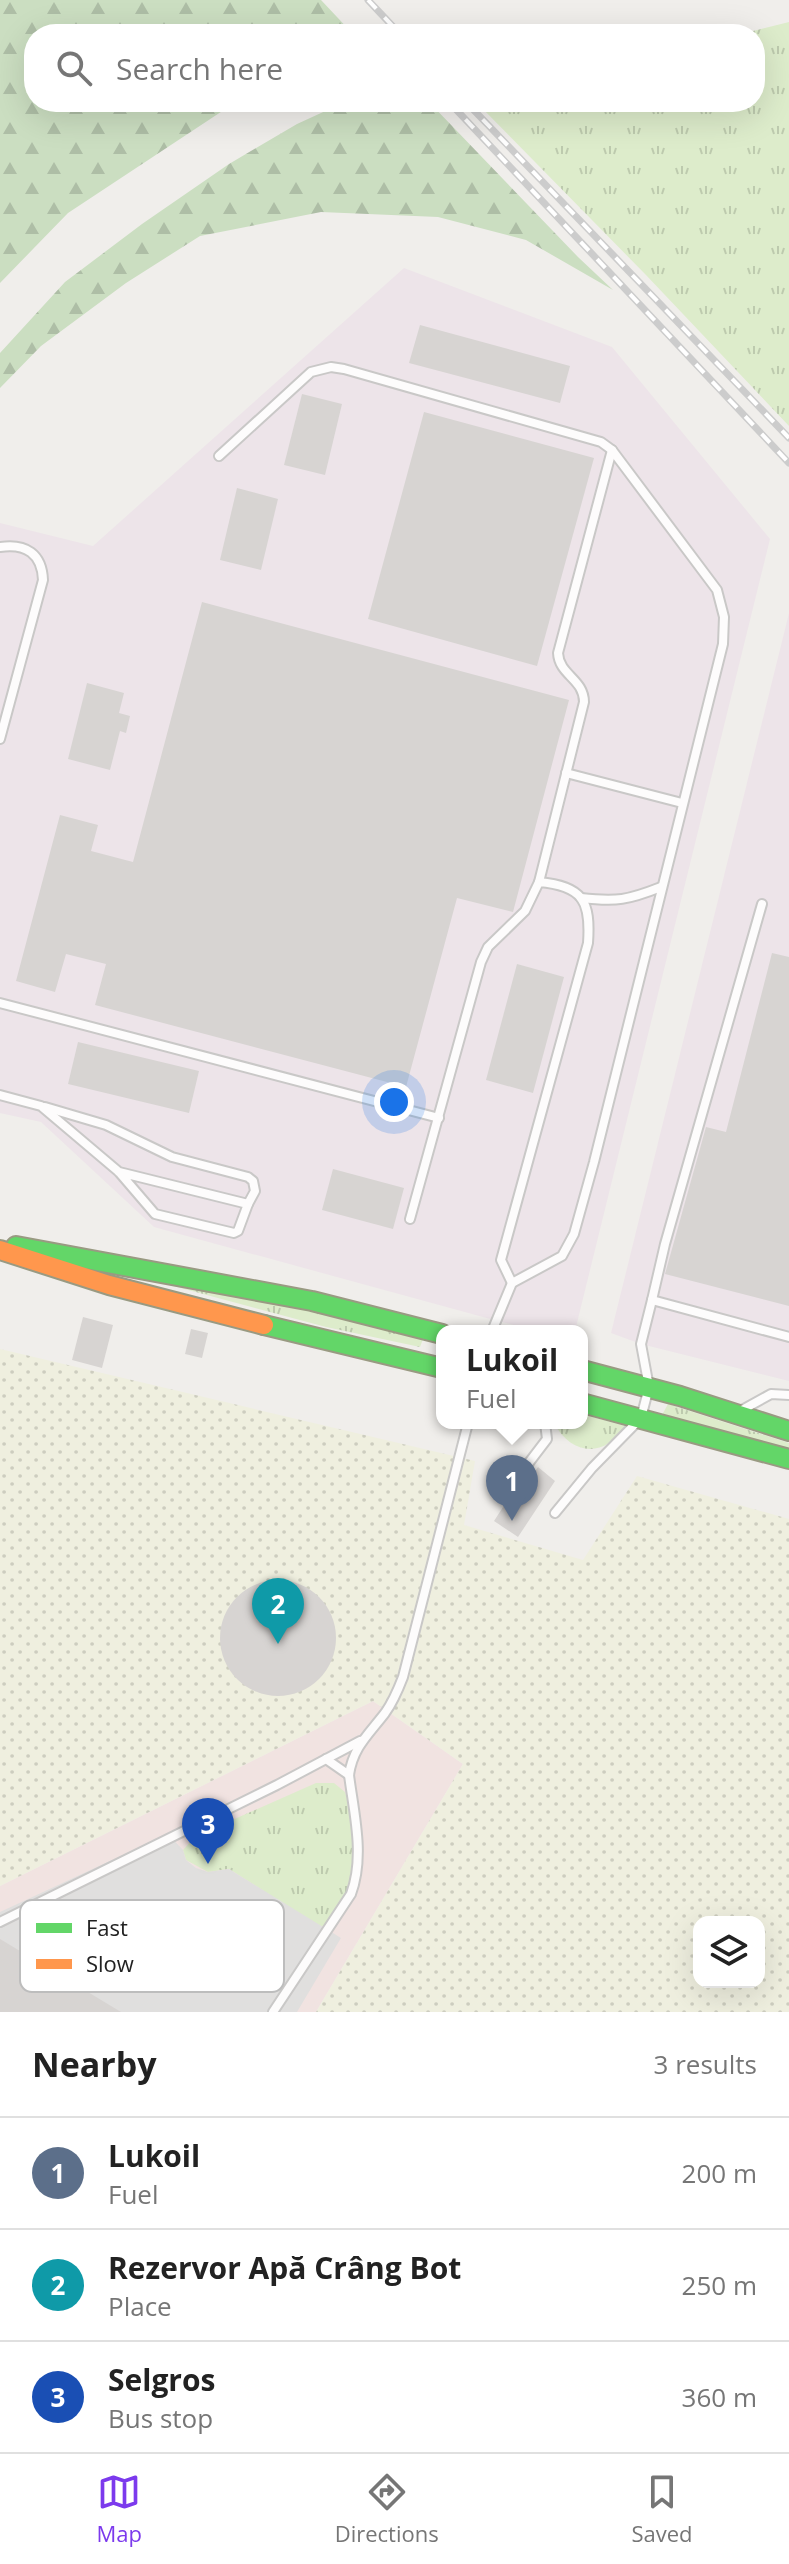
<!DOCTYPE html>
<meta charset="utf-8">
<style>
:root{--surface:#fff;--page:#f2f2f2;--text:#222;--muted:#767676;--line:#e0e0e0;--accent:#7c3aed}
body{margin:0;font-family:"Open Sans",sans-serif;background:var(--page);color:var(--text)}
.controls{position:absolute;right:24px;bottom:24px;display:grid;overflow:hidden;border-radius:16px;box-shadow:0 8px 32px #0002}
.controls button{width:72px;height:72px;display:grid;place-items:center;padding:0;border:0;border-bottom:2px solid var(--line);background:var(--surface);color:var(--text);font:40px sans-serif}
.you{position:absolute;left:394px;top:1102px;width:28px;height:28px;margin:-20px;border:6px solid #fff;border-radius:50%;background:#1a73e8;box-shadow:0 0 0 12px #1a73e833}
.badge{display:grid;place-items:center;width:52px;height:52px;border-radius:50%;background:var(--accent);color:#fff;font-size:26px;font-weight:700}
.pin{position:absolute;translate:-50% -66px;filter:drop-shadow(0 2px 4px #0008)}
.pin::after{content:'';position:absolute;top:42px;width:28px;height:24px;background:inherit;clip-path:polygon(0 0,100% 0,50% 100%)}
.popup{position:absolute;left:436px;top:1325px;width:152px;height:104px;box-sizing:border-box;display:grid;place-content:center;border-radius:16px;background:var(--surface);filter:drop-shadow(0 2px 6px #0005);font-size:26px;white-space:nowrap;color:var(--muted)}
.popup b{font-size:30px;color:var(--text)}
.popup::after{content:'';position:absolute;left:50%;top:100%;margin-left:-16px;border:16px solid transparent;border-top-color:var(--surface)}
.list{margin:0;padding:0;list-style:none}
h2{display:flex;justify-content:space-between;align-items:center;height:104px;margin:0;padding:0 32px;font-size:34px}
h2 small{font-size:26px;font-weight:400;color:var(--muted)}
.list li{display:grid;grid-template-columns:52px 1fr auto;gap:24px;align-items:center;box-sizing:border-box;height:112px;padding:0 32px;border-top:2px solid var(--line)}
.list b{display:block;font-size:30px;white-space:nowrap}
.list p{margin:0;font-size:26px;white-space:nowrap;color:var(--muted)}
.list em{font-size:26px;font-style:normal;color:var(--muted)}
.icon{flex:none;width:44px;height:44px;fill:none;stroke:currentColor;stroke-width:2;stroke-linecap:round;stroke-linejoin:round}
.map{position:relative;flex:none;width:789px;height:2012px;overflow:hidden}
.search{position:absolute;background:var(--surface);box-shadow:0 8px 32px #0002;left:24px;right:24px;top:24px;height:88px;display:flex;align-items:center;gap:20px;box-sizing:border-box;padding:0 28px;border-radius:32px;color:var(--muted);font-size:30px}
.sheet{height:440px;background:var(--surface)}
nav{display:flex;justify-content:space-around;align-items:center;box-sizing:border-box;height:112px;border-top:2px solid var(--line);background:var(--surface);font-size:22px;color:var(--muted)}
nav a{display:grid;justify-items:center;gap:4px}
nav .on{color:var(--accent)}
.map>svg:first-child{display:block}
.commercial{fill:#f1e3e1}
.industrial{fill:#ede4e9}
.farmland{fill:url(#farmland-dots);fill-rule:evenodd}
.grass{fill:url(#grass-tufts)}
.forest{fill:url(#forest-firs)}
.parking{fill:#e0dfde}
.building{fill:#d7d4d2}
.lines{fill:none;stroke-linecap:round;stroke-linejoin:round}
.lane-casing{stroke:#c9c8c7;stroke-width:12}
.fast-casing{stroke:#999a82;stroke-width:22}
.slow-casing{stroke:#999a82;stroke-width:22}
.lane{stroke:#fdfcfc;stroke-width:8}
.fast{stroke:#63d668;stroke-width:18}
.slow{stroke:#ff974d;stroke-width:18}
.rail-casing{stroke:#ccc;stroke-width:7}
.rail{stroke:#fff;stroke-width:4;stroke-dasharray:12;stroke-linecap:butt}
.key{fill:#fff;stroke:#bdbdbd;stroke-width:2}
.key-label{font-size:22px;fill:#222}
</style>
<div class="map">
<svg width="789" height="2012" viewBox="0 0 789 2012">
<defs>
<pattern id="farmland-dots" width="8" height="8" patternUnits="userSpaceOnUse" patternTransform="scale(2)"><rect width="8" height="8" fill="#efefdf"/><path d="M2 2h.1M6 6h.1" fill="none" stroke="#cdcdbf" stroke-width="1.8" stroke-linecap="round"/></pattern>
<pattern id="grass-tufts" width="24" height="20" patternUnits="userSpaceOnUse" patternTransform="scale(2)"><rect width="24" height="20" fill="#ddeccb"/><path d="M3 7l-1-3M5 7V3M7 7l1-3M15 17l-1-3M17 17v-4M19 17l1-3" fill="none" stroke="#bdcaae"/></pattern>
<pattern id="forest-firs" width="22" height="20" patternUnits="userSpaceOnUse" patternTransform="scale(2)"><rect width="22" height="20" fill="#cbdec1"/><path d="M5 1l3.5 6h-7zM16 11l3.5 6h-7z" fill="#aebea6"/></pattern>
</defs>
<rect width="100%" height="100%" fill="#f0eeeb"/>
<!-- commercial -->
<path class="commercial" d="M 373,1701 L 463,1764 L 316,2012 L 0,2012 L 0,1886 Z"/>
<!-- industrial -->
<g class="industrial">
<path d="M 404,268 L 612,347 L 770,539 L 575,1331 L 538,1331 L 494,1320 L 154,1227 L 41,1122 L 0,1113 L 0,523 L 93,546 Z"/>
<path d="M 789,613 L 789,1381 L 641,1344 L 611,1333 Z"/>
</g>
<!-- farmland -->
<path class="farmland" d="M 0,1349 L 475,1461 L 464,1525 L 583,1560 L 637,1476 L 789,1519 L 789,2012 L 316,2012 L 463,1764 L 373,1701 L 0,1886 ZM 699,1922 L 759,1922 L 759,1982 L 699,1982 Z"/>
<!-- grass -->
<g class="grass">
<path d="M 789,22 L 789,426 L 646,275 L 476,102 L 755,102 L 755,34 L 741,34 Z"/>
<path d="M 136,1276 L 332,1313 L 423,1339 L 420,1347 L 326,1327 Z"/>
<path d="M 668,1404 L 789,1443 L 789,1451 L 662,1415 Z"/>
<path d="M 582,1414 L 625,1426 C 606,1457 572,1457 554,1423 L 582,1423 Z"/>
<path d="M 316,1783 L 334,1783 L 345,1792 L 352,1816 L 353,1858 L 348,1891 L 328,1922 L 321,1927 L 229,1869 L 208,1872 L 186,1860 L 183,1850 L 196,1836 Z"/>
</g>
<!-- forest -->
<g class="forest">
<path d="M 0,0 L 321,0 L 353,34 L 34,34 L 34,102 L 236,102 L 68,213 L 0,283 Z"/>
<path d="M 345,102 L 429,102 L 578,257 L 613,290 L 526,240 L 438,217 L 321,212 L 200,236 L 126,283 L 41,346 L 0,388 L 0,353 L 65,282 L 142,224 L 229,164 L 297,124 Z"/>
</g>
<!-- parking -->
<path class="parking" d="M 168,1834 L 183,1850 L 186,1860 L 196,1868 L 208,1872 L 229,1869 L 341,1938 L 297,2012 L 0,2012 L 0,1912 Z"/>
<!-- building -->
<g class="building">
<path d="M 420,325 L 570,366 L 560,403 L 409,363 Z"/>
<path d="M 302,394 L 342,404 L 325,475 L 284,465 Z"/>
<path d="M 424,412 L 594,458 L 537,666 L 368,619 Z"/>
<path d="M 237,488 L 278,499 L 261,570 L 220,560 Z"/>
<path d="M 202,602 L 569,700 L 513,912 L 457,898 L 406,1087 L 95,1005 L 106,964 L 66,954 L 55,992 L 16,981 L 60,815 L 98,825 L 91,851 L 133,862 Z"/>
<path d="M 87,683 L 124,693 L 119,713 L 130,716 L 126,733 L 120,731 L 110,770 L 68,759 Z"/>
<path d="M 772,953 L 789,957 L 789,1306 L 665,1274 L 706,1127 L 726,1132 Z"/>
<path d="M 517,964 L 564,977 L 533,1093 L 486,1080 Z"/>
<path d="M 78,1042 L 199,1071 L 189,1113 L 68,1084 Z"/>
<path d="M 333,1169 L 404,1188 L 393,1229 L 322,1210 Z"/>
<path d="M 83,1317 L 113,1325 L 102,1368 L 72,1360 Z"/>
<path d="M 191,1329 L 208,1333 L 202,1358 L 185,1354 Z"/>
<path d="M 538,1467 L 555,1481 L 518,1537 L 494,1521 L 505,1504 L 510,1508 Z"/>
<circle cx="278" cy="1638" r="58"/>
<path d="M 0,1939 L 121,2012 L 0,2012 Z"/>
</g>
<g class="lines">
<defs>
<g id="lane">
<path d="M 219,456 L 311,372 L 331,367 L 344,369 L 601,442 L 612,450 L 717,590 L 724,617 L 723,644 L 594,1162 L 574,1234 L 562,1256 L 512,1283 L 492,1331"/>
<path d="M 0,547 C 26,543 42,554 43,580 L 0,739"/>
<path d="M 566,773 L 682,803"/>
<path d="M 539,882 L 584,702 C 584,679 559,675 558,653 L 612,450"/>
<path d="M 581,898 C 617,902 628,900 661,887"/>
<path d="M 762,904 L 665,1244 L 652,1300 L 789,1337"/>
<path d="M 0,1003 L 439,1118"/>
<path d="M 0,1095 L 41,1106 L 119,1172 L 155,1214 L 234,1233 L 238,1231 L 248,1204 L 119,1172"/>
<path d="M 45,1107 L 106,1125 L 172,1157 L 248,1177 L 253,1181 L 255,1191 L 248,1204"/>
<path d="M 410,1219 L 481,962 L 488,947 L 525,911 L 539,882 C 583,886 591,901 588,943 L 501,1260 L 512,1283"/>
<path d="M 742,1410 L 771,1394 L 789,1395"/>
<path d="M 515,1481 L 547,1439 L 545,1423"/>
<path d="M 555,1513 L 592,1468 L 641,1418 L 649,1387 L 641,1344 L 652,1300"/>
<path d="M 326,1759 L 349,1775"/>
<path d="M 0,1922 L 277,1785 L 360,1741"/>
<path d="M 273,2012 L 351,1894 C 365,1856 354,1814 349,1775 C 353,1747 369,1734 385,1713 C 393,1702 398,1690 403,1677 L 468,1423"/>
</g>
<g id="fast">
<path d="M 16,1246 L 312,1301 L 442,1334"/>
<path d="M 264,1325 L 442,1368"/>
<path d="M 582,1370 L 680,1396 L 789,1431"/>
<path d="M 582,1403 L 789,1459"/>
</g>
<path id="slow" d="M 0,1250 L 109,1285 L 264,1325"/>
</defs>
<!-- lane casing -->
<use href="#lane" class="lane-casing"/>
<!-- fast casing -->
<use href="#fast" class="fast-casing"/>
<!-- slow casing -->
<use href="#slow" class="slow-casing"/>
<!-- lane -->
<use href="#lane" class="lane"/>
<!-- fast -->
<use href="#fast" class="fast"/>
<!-- slow -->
<use href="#slow" class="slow"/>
<defs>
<g id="rail">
<path d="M 368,0 L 400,34"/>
<path d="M 449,102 L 789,463"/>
<path d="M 466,102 L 789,438"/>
</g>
</defs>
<!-- rail casing -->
<use href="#rail" class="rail-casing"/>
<!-- rail -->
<use href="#rail" class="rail"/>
</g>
<!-- legend -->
<rect x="20" y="1900" width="264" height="92" rx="12" class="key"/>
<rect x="36" y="1923" width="36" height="10" fill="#63d668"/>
<rect x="36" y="1959" width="36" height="10" fill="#ff974d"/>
<g class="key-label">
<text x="86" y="1936">Fast</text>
<text x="86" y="1972">Slow</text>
</g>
</svg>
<div class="controls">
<button><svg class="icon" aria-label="layers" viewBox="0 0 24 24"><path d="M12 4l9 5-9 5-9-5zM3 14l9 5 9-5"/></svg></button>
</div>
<div class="you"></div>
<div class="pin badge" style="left:512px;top:1521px;background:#5c6f8a">1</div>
<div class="popup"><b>Lukoil</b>Fuel</div>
<div class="pin badge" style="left:278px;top:1644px;background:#0f9aa8">2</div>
<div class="pin badge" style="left:208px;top:1864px;background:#1a4fb4">3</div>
<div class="search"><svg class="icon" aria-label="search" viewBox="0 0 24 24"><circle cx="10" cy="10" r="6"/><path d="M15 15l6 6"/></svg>Search here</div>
</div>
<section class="sheet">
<h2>Nearby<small>3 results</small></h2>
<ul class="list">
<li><span class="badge" style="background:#5c6f8a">1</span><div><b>Lukoil</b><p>Fuel</p></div><em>200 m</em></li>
<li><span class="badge" style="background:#0f9aa8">2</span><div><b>Rezervor Apă Crâng Bot</b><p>Place</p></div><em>250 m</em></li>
<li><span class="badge" style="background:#1a4fb4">3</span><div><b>Selgros</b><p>Bus stop</p></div><em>360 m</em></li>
</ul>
</section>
<nav>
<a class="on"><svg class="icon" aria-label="map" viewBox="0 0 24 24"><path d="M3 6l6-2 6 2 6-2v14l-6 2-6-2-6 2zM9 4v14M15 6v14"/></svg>Map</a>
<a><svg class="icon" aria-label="directions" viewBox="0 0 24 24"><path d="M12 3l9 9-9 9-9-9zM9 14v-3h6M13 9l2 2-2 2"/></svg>Directions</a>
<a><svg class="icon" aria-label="saved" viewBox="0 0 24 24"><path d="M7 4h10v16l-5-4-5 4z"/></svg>Saved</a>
</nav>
